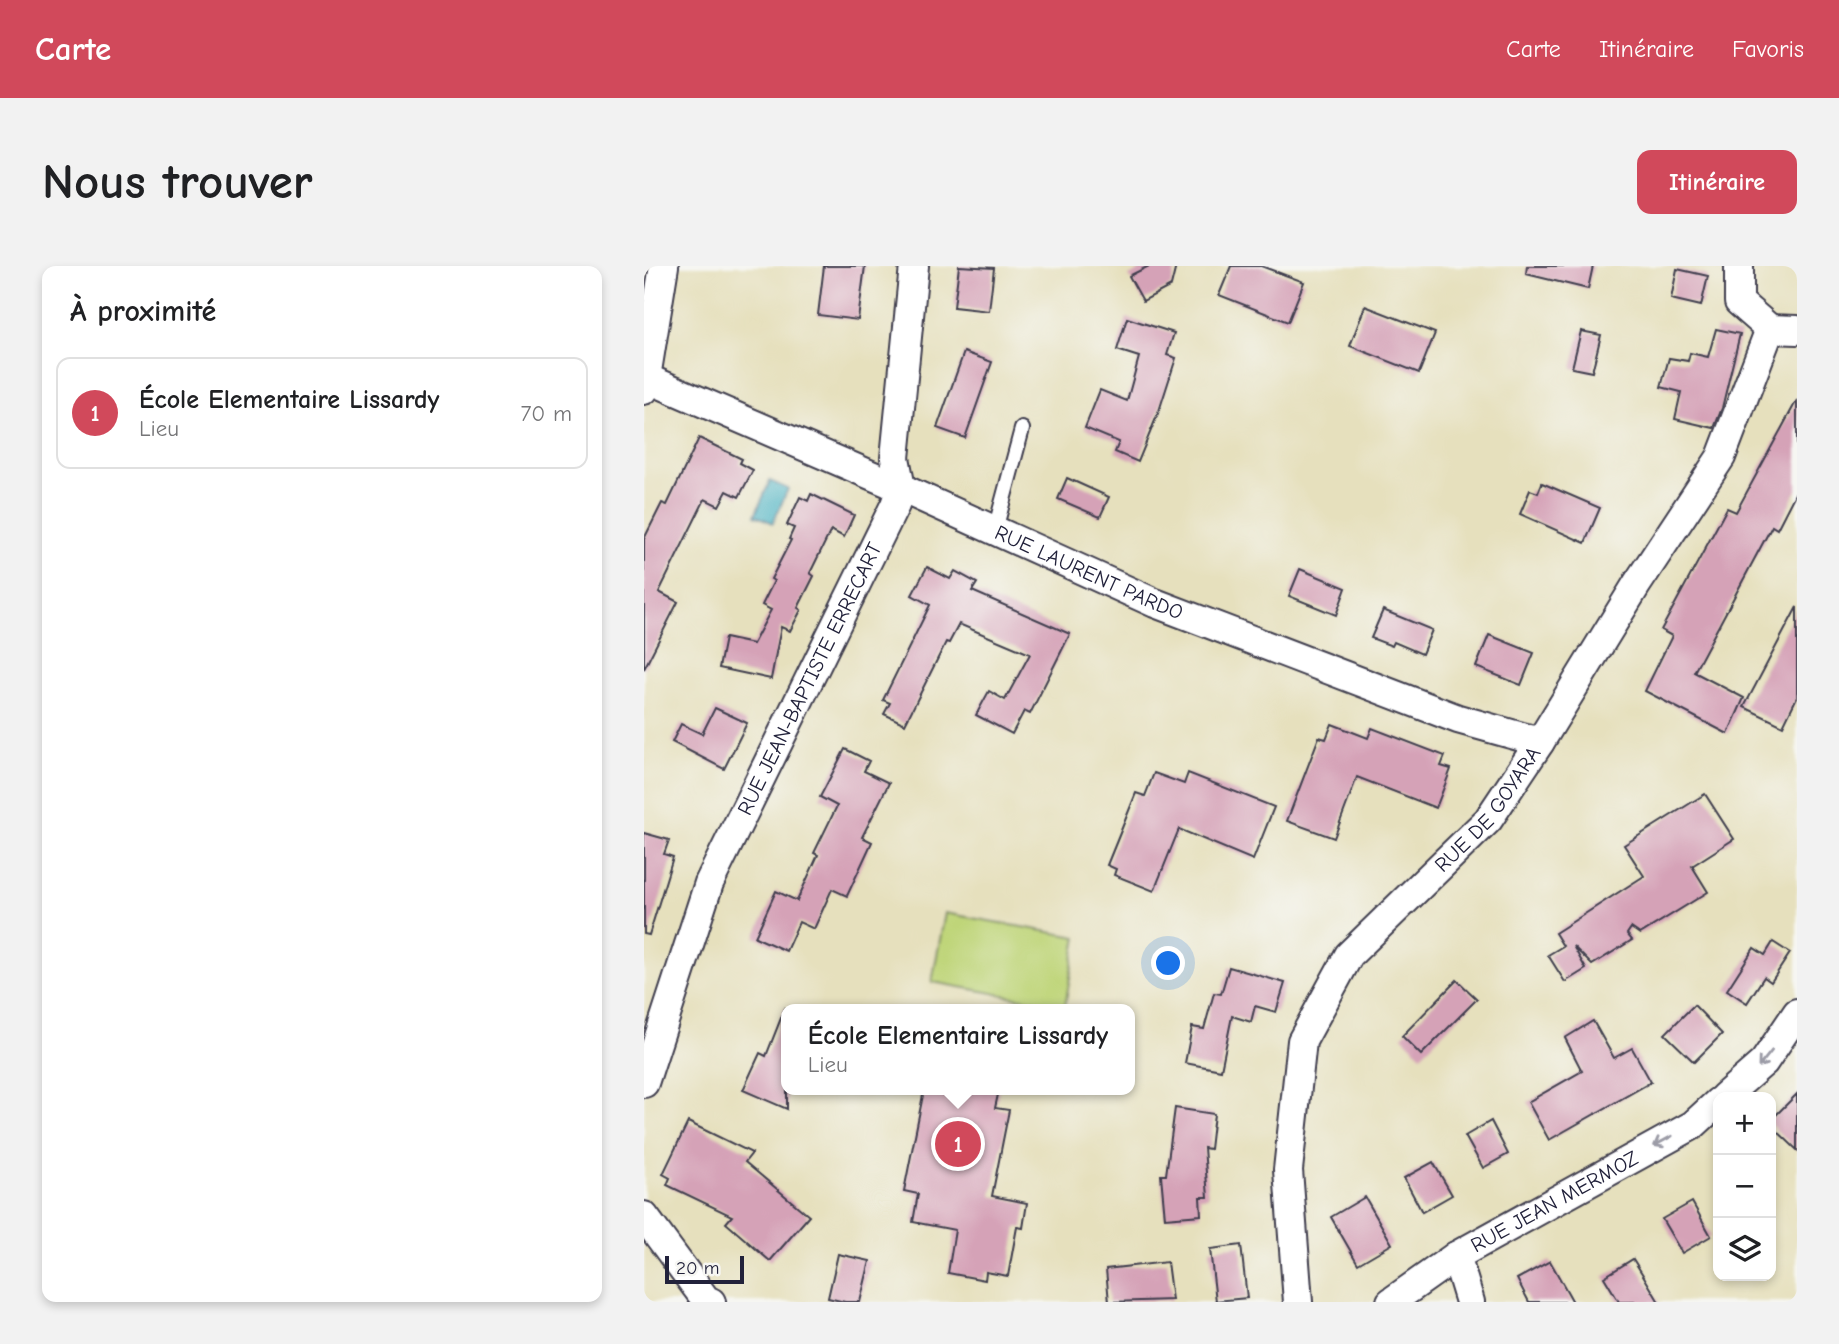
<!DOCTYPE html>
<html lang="fr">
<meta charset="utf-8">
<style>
:root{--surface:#fff;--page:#f2f2f2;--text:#202124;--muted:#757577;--line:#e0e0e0;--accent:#d1495b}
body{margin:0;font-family:"Comic Neue",sans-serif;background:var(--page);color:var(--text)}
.controls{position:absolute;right:21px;bottom:21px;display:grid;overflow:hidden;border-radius:14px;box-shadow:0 4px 10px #0003}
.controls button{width:63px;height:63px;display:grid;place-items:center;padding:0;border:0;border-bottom:2px solid var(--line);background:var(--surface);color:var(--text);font:35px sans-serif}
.scale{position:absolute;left:21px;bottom:18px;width:79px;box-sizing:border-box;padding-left:7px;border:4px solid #22223b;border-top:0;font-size:19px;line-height:24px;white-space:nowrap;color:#22223b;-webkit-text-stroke:5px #f6f6f2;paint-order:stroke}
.you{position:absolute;left:525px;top:698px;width:24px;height:24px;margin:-18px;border:5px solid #fff;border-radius:50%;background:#1a73e8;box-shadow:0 0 0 10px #1a73e833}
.badge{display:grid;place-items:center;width:46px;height:46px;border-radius:50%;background:var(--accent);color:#fff;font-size:23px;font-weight:700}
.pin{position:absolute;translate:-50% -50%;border:4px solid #fff;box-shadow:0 2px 7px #0006}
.popup{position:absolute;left:137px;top:738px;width:354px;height:91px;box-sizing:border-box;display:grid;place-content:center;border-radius:14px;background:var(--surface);filter:drop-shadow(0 2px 5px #0005);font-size:23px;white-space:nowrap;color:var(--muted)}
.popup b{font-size:26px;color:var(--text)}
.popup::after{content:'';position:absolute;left:50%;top:100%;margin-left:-14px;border:14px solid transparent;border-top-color:var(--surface)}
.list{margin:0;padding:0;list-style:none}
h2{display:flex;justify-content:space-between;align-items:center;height:91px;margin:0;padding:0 28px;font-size:30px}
h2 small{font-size:23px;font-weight:400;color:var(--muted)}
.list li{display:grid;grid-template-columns:46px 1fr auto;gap:21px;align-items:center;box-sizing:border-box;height:112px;margin:0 14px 14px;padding:0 14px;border:2px solid var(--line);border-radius:14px}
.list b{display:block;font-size:26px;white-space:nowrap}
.list p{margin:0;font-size:23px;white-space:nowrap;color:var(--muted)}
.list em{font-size:23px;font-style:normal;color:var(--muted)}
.icon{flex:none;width:38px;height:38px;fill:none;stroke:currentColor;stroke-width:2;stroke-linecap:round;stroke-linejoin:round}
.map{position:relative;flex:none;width:1153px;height:1036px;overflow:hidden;border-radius:14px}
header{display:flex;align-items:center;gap:42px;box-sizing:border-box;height:98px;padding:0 35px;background:var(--accent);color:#fff}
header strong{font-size:33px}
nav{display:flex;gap:38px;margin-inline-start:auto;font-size:24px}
.intro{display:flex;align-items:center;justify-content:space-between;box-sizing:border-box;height:168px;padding:0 42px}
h1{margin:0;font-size:49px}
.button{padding:18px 32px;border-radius:14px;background:var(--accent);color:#fff;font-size:24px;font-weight:700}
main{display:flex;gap:42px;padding:0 42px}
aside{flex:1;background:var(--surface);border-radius:14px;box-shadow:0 4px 10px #0003}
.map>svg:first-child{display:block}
.green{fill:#bfd579;stroke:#707c5a;stroke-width:2}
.water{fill:#41aebf;stroke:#32687d;stroke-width:2}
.building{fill:#d5a2b7}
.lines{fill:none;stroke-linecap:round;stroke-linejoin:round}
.service-casing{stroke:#3f3e4e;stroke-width:18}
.minor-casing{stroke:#3f3e4e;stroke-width:32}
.service{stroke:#fff;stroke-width:14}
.minor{stroke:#fff;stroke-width:28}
.oneway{stroke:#9c9ca7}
.labels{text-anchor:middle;stroke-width:6;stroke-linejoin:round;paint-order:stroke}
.street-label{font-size:21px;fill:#22223b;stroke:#f6f6f2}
</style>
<header>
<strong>Carte</strong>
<nav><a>Carte</a><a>Itinéraire</a><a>Favoris</a></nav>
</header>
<div class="intro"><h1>Nous trouver</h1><a class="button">Itinéraire</a></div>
<main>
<aside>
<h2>À proximité<small></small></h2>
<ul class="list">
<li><span class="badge">1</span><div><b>École Elementaire Lissardy</b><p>Lieu</p></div><em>70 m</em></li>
</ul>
</aside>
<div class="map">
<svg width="1153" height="1036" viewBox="0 0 1153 1036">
<rect width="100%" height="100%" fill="#f6f6f2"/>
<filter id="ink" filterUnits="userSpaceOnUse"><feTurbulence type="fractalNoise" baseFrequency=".0143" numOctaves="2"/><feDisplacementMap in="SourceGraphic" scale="14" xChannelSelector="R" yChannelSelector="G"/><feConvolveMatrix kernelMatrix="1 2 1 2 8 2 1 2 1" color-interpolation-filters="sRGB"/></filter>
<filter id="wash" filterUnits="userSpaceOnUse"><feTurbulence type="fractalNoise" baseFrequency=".00686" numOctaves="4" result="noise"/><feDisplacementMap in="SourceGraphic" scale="28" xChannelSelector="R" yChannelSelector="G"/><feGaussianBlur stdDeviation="1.57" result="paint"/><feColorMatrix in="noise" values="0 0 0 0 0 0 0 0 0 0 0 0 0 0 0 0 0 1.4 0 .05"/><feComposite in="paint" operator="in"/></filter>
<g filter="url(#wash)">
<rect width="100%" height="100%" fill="#e6e0bd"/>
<!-- green -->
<path class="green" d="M 301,647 L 433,671 L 421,740 L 288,716 Z"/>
<!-- water -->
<path class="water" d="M 126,215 L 144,223 L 129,257 L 111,249 Z"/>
<g id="blocks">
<!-- building -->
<g class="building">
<path d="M 180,0 L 221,0 L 214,54 L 174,49 Z"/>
<path d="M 315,0 L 350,2 L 345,45 L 310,41 Z"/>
<path d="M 505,0 L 532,0 L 527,20 L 499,35 L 485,10 Z"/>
<path d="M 587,0 L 617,0 L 660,16 L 644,56 L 575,29 Z"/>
<path d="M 883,0 L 949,0 L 944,23 L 882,8 Z"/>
<path d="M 1033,3 L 1064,10 L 1057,40 L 1027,33 Z"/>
<path d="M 721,40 L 791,67 L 775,107 L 706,80 Z"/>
<path d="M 483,52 L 530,67 L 523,89 L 532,92 L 515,145 L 494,196 L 471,186 L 475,176 L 441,162 L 456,124 L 483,135 L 495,91 L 473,84 Z"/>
<path d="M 1072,63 L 1096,68 L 1078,142 L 1070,162 L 1031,153 L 1037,126 L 1017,121 L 1025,92 L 1044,95 L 1046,87 L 1064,91 Z"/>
<path d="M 937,65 L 957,69 L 948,106 L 928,102 Z"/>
<path d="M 320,86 L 348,96 L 321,172 L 293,162 Z"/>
<path d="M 1153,134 L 1153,224 L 1133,263 L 1128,260 L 1050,406 L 1100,432 L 1084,468 L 1001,425 L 1028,370 L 1017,364 L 1083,242 L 1092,246 Z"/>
<path d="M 55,172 L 98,193 L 96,197 L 109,204 L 95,231 L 83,225 L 75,240 L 61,233 L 15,326 L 34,336 L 0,403 L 0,273 L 18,237 L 23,239 Z"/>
<path d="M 423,212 L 465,231 L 456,251 L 414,233 Z"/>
<path d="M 898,217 L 956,242 L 941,277 L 876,248 L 886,224 L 894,227 Z"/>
<path d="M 167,228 L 210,249 L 200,271 L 187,264 L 166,307 L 170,310 L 154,342 L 157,344 L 146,365 L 137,361 L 127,413 L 75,402 L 81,372 L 109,378 L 127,344 L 118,339 L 130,315 L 127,313 L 147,274 L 145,273 L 150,262 L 143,259 L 156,231 L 164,235 Z"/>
<path d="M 283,301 L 306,313 L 311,305 L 333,317 L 328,325 L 426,368 L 386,448 L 380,445 L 368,468 L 332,449 L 345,425 L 361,434 L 386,388 L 315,358 L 305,377 L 302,376 L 261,458 L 240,448 L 246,437 L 239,434 L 286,339 L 268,329 Z"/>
<path d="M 656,303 L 702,322 L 692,349 L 645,330 Z"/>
<path d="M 1153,341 L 1153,431 L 1139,460 L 1100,441 Z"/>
<path d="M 739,344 L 788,364 L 778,388 L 750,376 L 748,380 L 727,372 Z"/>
<path d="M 845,369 L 890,387 L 877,419 L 832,401 Z"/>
<path d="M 71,442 L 103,457 L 80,503 L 28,476 L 37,458 L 58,468 Z"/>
<path d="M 688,458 L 724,472 L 728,462 L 801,490 L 797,500 L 807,503 L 792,542 L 713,511 L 690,572 L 643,555 L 675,471 L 682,473 Z"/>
<path d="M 201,483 L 225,495 L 220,505 L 245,517 L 218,571 L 228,576 L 203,630 L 188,623 L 170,663 L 155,656 L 142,685 L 111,671 L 132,625 L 153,635 L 174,589 L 170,587 L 193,540 L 176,531 Z"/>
<path d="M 510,507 L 540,518 L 544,507 L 630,541 L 609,594 L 535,563 L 510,625 L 470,609 L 472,603 L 463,599 L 476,567 L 492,527 L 501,530 Z"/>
<path d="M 1061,528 L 1090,573 L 1048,600 L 1064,626 L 996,668 L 987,662 L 983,668 L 988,674 L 948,699 L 929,680 L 942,703 L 921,716 L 904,689 L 919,680 L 911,667 L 1000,610 L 980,579 Z"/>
<path d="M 0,567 L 25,574 L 20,588 L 29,591 L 5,669 L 0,668 Z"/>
<path d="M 1129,676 L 1146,687 L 1127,716 L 1120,711 L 1103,737 L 1083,724 L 1110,682 L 1121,689 Z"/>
<path d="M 585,701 L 641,717 L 632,746 L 611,740 L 607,756 L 588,750 L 577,804 L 541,797 L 548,761 L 560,763 L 570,727 L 577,728 Z"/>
<path d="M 813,714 L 833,733 L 777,789 L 758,770 Z"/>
<path d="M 1050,739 L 1078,768 L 1050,796 L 1021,768 Z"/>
<path d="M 141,742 L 143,743 L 143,843 L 99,824 L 116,787 L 122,790 Z"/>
<path d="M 949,755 L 970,792 L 988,782 L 1007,816 L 905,874 L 884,836 L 938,805 L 921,772 Z"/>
<path d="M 280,824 L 355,824 L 351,842 L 365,844 L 348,930 L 383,937 L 379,962 L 373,961 L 364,1010 L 342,1006 L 341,1014 L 304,1007 L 311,964 L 269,956 L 274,928 L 260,925 Z"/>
<path d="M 1153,828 L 1153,884 L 1127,859 L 1127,854 Z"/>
<path d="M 531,842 L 570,848 L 566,883 L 560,882 L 564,931 L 556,931 L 557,949 L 521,952 L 517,909 L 522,909 Z"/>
<path d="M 847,855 L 864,888 L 839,902 L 821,870 Z"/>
<path d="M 44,856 L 108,887 L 101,896 L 165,950 L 126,995 L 82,957 L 88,950 L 23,919 L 26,912 L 19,908 Z"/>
<path d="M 789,896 L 808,929 L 778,946 L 760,912 Z"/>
<path d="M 721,931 L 748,978 L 714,998 L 687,951 Z"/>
<path d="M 1048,936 L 1067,970 L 1038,987 L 1018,953 Z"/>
<path d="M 597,979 L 603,1032 L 572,1035 L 566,983 Z"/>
<path d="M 194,988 L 226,995 L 216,1036 L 201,1036 L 184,1032 Z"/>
<path d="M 989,993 L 999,1009 L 1015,1036 L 975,1036 L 960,1011 Z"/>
<path d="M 906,995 L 929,1036 L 885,1036 L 873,1013 Z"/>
<path d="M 523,996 L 528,1034 L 465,1036 L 462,1003 Z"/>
</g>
</g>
</g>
<g filter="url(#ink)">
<use href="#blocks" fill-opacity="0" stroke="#3f3e4e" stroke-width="2"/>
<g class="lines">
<defs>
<path id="service" d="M 351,264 L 378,163"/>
<g id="minor">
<path d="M 1095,0 L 1095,36 L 1126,63"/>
<path d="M 1126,63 L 1153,64"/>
<path id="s1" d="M 0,111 L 257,222 L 511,337 L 814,453 L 896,476"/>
<path d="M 0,124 L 20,0"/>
<path id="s2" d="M 0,817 L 65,617 L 251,239 L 257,222 L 251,192 L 270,0"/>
<path d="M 1080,831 L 1120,796 L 1153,747"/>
<path d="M 0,950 L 62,1034 L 67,1036"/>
<path d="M 812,990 L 826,1036"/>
<path id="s3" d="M 654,1036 L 644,904 L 658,775 L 705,689 L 844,554 L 896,476 L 993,318 L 1077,191 L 1126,63"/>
<path id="s4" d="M 747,1036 L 812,990 L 1049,859 L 1074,836"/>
</g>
</defs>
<!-- service casing -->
<use href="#service" class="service-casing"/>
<!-- minor casing -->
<use href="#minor" class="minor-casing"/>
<!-- service -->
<use href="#service" class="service"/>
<!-- minor -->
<use href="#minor" class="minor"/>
</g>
<!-- one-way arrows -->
<defs><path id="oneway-shaft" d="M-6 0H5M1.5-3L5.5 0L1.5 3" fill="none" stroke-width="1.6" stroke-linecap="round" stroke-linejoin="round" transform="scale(1.75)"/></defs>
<g class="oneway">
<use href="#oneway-shaft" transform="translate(1121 793) rotate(129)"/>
<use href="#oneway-shaft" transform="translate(1019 875) rotate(151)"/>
</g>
</g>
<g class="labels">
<!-- street labels -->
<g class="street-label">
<text dy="7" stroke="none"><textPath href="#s1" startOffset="486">RUE LAURENT PARDO</textPath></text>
<text dy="7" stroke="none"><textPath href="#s2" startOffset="438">RUE JEAN-BAPTISTE ERRECART</textPath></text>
<text dy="7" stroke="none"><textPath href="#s3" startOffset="562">RUE DE GOYARA</textPath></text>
<text dy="7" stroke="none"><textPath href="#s4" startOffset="192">RUE JEAN MERMOZ</textPath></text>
</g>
</g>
</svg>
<div class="controls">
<button>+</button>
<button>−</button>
<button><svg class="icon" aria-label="layers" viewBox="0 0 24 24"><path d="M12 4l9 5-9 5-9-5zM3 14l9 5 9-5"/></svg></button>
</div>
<div class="scale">20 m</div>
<div class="you"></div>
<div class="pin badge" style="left:314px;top:878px">1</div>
<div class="popup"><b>École Elementaire Lissardy</b>Lieu</div>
</div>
</main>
